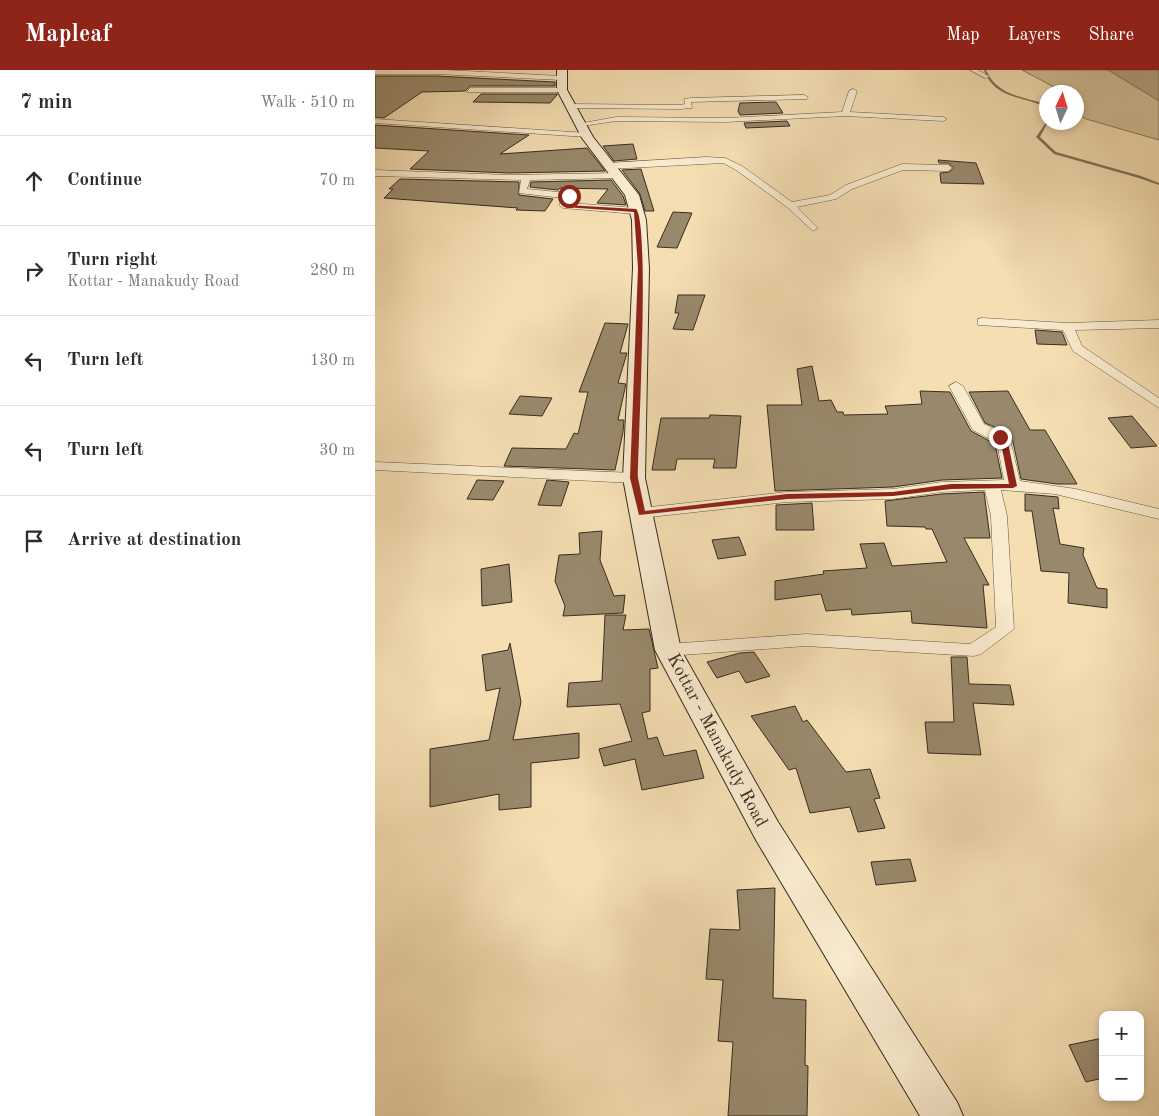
<!DOCTYPE html>
<meta charset="utf-8">
<style>
:root{--surface:#fff;--page:#f2f2f3;--text:#2b2b33;--muted:#7c7c81;--line:#e1e1e2;--accent:#8f2418}
body{margin:0;font-family:"Old Standard TT",serif;background:var(--page);color:var(--text)}
.controls{position:absolute;right:15px;bottom:15px;display:grid;overflow:hidden;border-radius:10px;box-shadow:0 2px 8px #0003}
.controls button{width:45px;height:45px;display:grid;place-items:center;padding:0;border:0;border-bottom:1px solid var(--line);background:var(--surface);color:var(--text);font:25px sans-serif}
.compass{position:absolute;left:664px;top:15px;width:45px;height:45px;border-radius:50%;background:var(--surface);box-shadow:0 2px 8px #0003;rotate:4deg}
.stop{position:absolute;width:15px;height:15px;margin:-11px;border:4px solid #8f2418;border-radius:50%;background:#fff}
.stop.end{background:#8f2418;border-color:#fff;box-shadow:0 1px 5px #0008}
.list{margin:0;padding:0;list-style:none}
h2{display:flex;justify-content:space-between;align-items:center;height:65px;margin:0;padding:0 20px;font-size:21px}
h2 small{font-size:16px;font-weight:400;color:var(--muted)}
.list li{display:grid;grid-template-columns:32px 1fr auto;gap:15px;align-items:center;box-sizing:border-box;height:90px;padding:0 20px;border-top:1px solid var(--line)}
.list b{display:block;font-size:19px;white-space:nowrap}
.list p{margin:0;font-size:16px;white-space:nowrap;color:var(--muted)}
.list em{font-size:16px;font-style:normal;color:var(--muted)}
.icon{flex:none;width:28px;height:28px;fill:none;stroke:currentColor;stroke-width:2;stroke-linecap:round;stroke-linejoin:round}
.map{position:relative;flex:none;width:784px;height:1046px;overflow:hidden}
header{display:flex;align-items:center;gap:30px;box-sizing:border-box;height:70px;padding:0 25px;background:var(--accent);color:#fff}
header strong{font-size:24px}
nav{display:flex;gap:28px;margin-inline-start:auto;font-size:18px}
main{display:flex}
aside{flex:1;background:var(--surface)}
.map>svg:first-child{display:block}
.green{fill:#d4c099;stroke:#86765c}
.water{fill:#b4a180;stroke:#82725a}
.lines{fill:none;stroke-linecap:round;stroke-linejoin:round}
.stream{fill:#82725a;fill-rule:evenodd}
.building{fill:#99896c;stroke:#372c20}
.minor-casing{stroke:#665844;stroke-width:1}
.secondary-casing{stroke:#372c20;stroke-width:2}
.minor{fill:#f8eacd;fill-rule:evenodd}
.secondary{fill:#f8eacd;fill-rule:evenodd}
.route{fill:#8f2418}
.labels{text-anchor:middle;stroke-width:5;stroke-linejoin:round;paint-order:stroke}
.street-label{font-size:18px;fill:#372c20;stroke:#f8eacd}
</style>
<header>
<strong>Mapleaf</strong>
<nav><a>Map</a><a>Layers</a><a>Share</a></nav>
</header>
<main>
<aside>
<h2>7 min<small>Walk · 510 m</small></h2>
<ul class="list">
<li><svg class="icon" aria-label="ahead" viewBox="0 0 24 24"><path d="M12 20V5M6 11l6-6 6 6"/></svg><div><b>Continue</b></div><em>70 m</em></li>
<li><svg class="icon" aria-label="right" viewBox="0 0 24 24"><path d="M7 20v-9h11M14 6l5 5-5 5"/></svg><div><b>Turn right</b><p>Kottar - Manakudy Road</p></div><em>280 m</em></li>
<li><svg class="icon" aria-label="left" viewBox="0 0 24 24"><path d="M17 20v-9H6M10 6l-5 5 5 5"/></svg><div><b>Turn left</b></div><em>130 m</em></li>
<li><svg class="icon" aria-label="left" viewBox="0 0 24 24"><path d="M17 20v-9H6M10 6l-5 5 5 5"/></svg><div><b>Turn left</b></div><em>30 m</em></li>
<li><svg class="icon" aria-label="arrive" viewBox="0 0 24 24"><path d="M6 21V4h12l-3 4 3 4H6"/></svg><div><b>Arrive at destination</b></div></li>
</ul>
</aside>
<div class="map">
<svg width="784" height="1046" viewBox="0 0 784 1046">
<rect width="100%" height="100%" fill="#f4deb2"/>
<filter id="stains"><feTurbulence type="fractalNoise" baseFrequency=".004" numOctaves="4"/><feColorMatrix values="0 0 0 0 .2 0 0 0 0 .09 0 0 0 0 .02 0 0 0 .5 -.17"/></filter>
<radialGradient id="worn" r=".72"><stop offset=".6" stop-color="#630" stop-opacity="0"/><stop offset="1" stop-color="#630" stop-opacity=".3"/></radialGradient>
<!-- green -->
<path class="green" d="M 647,0 L 784,0 L 784,70 L 711,49 L 702,44 L 702,22 L 686,22 L 683,19 Z"/>
<!-- water -->
<path class="water" d="M 733,0 L 784,0 L 784,31 Z"/>
<g class="lines">
<!-- stream -->
<g class="stream">
<path d="M 609,0 L 611,0 C 621,24 646,27 668,33 L 672,35 L 672,38 C 648,25 620,30 609,0 Z"/>
<path d="M 672,51 L 672,52 L 673,52 L 665,67 L 681,82 L 766,106 L 784,113 L 784,115 L 764,108 L 679,84 L 661,67 Z"/>
</g>
</g>
<!-- building -->
<g class="building">
<path d="M 0,6 L 61,6 L 180,12 L 180,16 L 95,16 L 90,21 L 47,22 L 9,48 L 0,47 Z"/>
<path d="M 106,24 L 182,24 L 182,25 L 175,33 L 98,32 Z"/>
<path d="M 401,32 L 408,43 L 365,45 L 363,41 L 365,33 Z"/>
<path d="M 412,51 L 415,56 L 371,58 L 369,53 Z"/>
<path d="M 0,55 L 154,65 L 125,84 L 212,78 L 230,101 L 134,103 L 35,99 L 54,81 L 0,78 Z"/>
<path d="M 258,74 L 262,89 L 239,91 L 228,76 Z"/>
<path d="M 563,90 L 601,93 L 609,114 L 566,113 L 565,103 L 574,102 L 579,98 L 573,93 L 564,93 Z"/>
<path d="M 266,99 L 279,141 L 270,141 L 265,124 L 247,100 Z"/>
<path d="M 25,109 L 144,112 L 144,125 L 178,129 L 170,141 L 141,140 L 143,138 L 9,128 L 18,119 L 14,119 Z"/>
<path d="M 236,110 L 248,126 L 251,135 L 222,133 L 233,119 L 185,118 L 183,120 L 155,117 L 156,112 Z"/>
<path d="M 298,142 L 317,143 L 302,178 L 282,177 Z"/>
<path d="M 303,225 L 330,225 L 318,260 L 298,259 L 304,243 L 300,243 Z"/>
<path d="M 230,253 L 253,254 L 245,283 L 252,283 L 243,313 L 251,314 L 243,350 L 249,350 L 248,362 L 240,400 L 129,396 L 137,378 L 191,379 L 199,363 L 203,364 L 213,322 L 204,322 Z"/>
<path d="M 660,260 L 687,262 L 692,275 L 662,274 Z"/>
<path d="M 437,296 L 444,331 L 456,330 L 462,342 L 468,342 L 469,345 L 513,344 L 510,336 L 547,334 L 545,321 L 575,322 L 596,361 L 620,374 L 627,408 L 567,410 L 518,417 L 400,421 L 392,335 L 427,335 L 422,299 Z"/>
<path d="M 633,321 L 655,360 L 670,360 L 702,414 L 682,414 L 646,409 L 638,372 L 631,362 L 610,353 L 594,322 Z"/>
<path d="M 145,326 L 177,328 L 167,346 L 134,344 Z"/>
<path d="M 335,345 L 366,346 L 361,398 L 338,398 L 340,389 L 302,389 L 300,400 L 277,400 L 286,348 L 334,348 Z"/>
<path d="M 757,346 L 782,376 L 756,378 L 733,348 Z"/>
<path d="M 102,410 L 129,411 L 118,430 L 92,429 Z"/>
<path d="M 172,410 L 194,412 L 186,436 L 163,435 Z"/>
<path d="M 609,422 L 615,468 L 589,468 L 614,515 L 608,515 L 612,558 L 537,553 L 536,541 L 477,545 L 476,539 L 451,541 L 446,524 L 400,530 L 400,511 L 449,504 L 448,501 L 492,498 L 485,474 L 509,473 L 517,496 L 572,492 L 557,459 L 551,459 L 550,457 L 512,456 L 510,431 L 567,424 Z"/>
<path d="M 650,424 L 683,427 L 684,439 L 678,438 L 685,474 L 709,478 L 708,485 L 722,518 L 732,519 L 732,538 L 693,533 L 694,503 L 666,501 L 657,441 L 650,441 Z"/>
<path d="M 437,433 L 439,460 L 401,460 L 401,435 Z"/>
<path d="M 227,461 L 225,490 L 239,526 L 250,525 L 248,543 L 188,546 L 190,536 L 180,511 L 184,485 L 205,484 L 204,463 Z"/>
<path d="M 364,467 L 371,485 L 343,489 L 337,470 Z"/>
<path d="M 134,494 L 137,532 L 107,536 L 106,499 Z"/>
<path d="M 230,545 L 251,545 L 248,560 L 274,559 L 283,598 L 275,599 L 275,641 L 267,643 L 273,669 L 282,667 L 289,686 L 321,680 L 329,708 L 267,720 L 260,689 L 229,696 L 224,679 L 257,671 L 245,634 L 192,637 L 194,613 L 227,611 Z"/>
<path d="M 135,573 L 146,632 L 138,670 L 204,663 L 204,688 L 156,693 L 156,737 L 124,740 L 124,724 L 55,737 L 55,679 L 114,670 L 125,618 L 111,621 L 107,585 L 133,580 Z"/>
<path d="M 379,582 L 395,606 L 371,613 L 364,601 L 342,608 L 332,592 L 365,583 Z"/>
<path d="M 576,587 L 592,587 L 594,614 L 635,615 L 639,635 L 598,633 L 606,685 L 553,683 L 550,652 L 579,652 Z"/>
<path d="M 420,636 L 428,652 L 432,650 L 471,702 L 495,699 L 505,728 L 499,729 L 510,758 L 483,762 L 475,737 L 435,743 L 421,698 L 414,700 L 376,646 Z"/>
<path d="M 535,789 L 541,811 L 501,815 L 496,792 Z"/>
<path d="M 400,818 L 398,928 L 431,930 L 430,995 L 433,996 L 432,1046 L 353,1046 L 358,972 L 343,971 L 348,910 L 331,909 L 335,859 L 365,860 L 362,820 Z"/>
<path d="M 728,968 L 728,1008 L 711,1012 L 694,975 Z"/>
</g>
<g class="lines">
<defs>
<g id="minor">
<path d="M 0,0 L 71,0 L 186,6 L 189,8 L 186,10 L 61,4 L 0,4 Z"/>
<path d="M 595,0 L 603,0 L 615,7 L 610,8 Z"/>
<path d="M 95,18 L 187,18 L 191,20 L 187,22 L 92,22 Z"/>
<path d="M 478,19 L 482,21 L 475,42 L 568,47 L 572,49 L 568,51 L 470,46 L 351,52 L 241,51 L 207,56 L 203,54 L 241,47 L 351,48 L 467,42 L 474,21 Z"/>
<path d="M 429,25 L 433,27 L 432,29 L 316,32 L 317,38 L 305,39 L 197,38 L 193,36 L 197,34 L 305,35 L 310,34 L 309,29 L 316,28 Z"/>
<path d="M 0,49 L 212,63 L 216,65 L 212,67 L 0,53 Z"/>
<path d="M 331,87 L 350,88 L 367,96 L 417,132 L 455,125 L 471,115 L 527,94 L 573,95 L 577,98 L 573,101 L 528,100 L 477,119 L 461,129 L 422,137 L 443,158 L 438,161 L 412,137 L 361,100 L 348,93 L 234,99 L 230,96 L 234,93 Z"/>
<path d="M 0,100 L 134,105 L 242,103 L 246,106 L 245,108 L 155,110 L 152,119 L 193,123 L 199,127 L 195,133 L 261,138 L 266,141 L 261,144 L 188,138 L 184,135 L 188,128 L 144,123 L 146,110 L 0,106 Z"/>
<path d="M 607,248 L 692,253 L 784,250 L 784,258 L 700,260 L 707,276 L 784,328 L 784,338 L 698,281 L 688,260 L 603,255 L 603,249 Z"/>
<path d="M 581,312 L 588,316 L 609,354 L 630,364 L 636,373 L 645,411 L 701,419 L 784,439 L 784,449 L 680,424 L 626,420 L 632,446 L 639,559 L 606,584 L 599,586 L 431,576 L 293,586 L 286,584 L 284,580 L 286,576 L 293,574 L 431,564 L 595,574 L 621,557 L 616,446 L 610,420 L 567,422 L 518,429 L 412,432 L 266,448 L 258,443 L 266,438 L 412,422 L 518,419 L 567,412 L 629,410 L 622,373 L 598,360 L 574,316 Z"/>
<path d="M 0,392 L 259,403 L 267,408 L 259,413 L 0,400 Z"/>
</g>
<path id="secondary" d="M 182,0 L 192,0 L 192,20 L 218,67 L 264,125 L 271,150 L 274,198 L 270,408 L 306,580 L 403,752 L 582,1032 L 588,1046 L 545,1046 L 381,770 L 280,580 L 248,408 L 258,198 L 257,150 L 250,125 L 207,68 L 182,20 Z"/>
</defs>
<!-- minor casing -->
<use href="#minor" class="minor-casing"/>
<!-- secondary casing -->
<use href="#secondary" class="secondary-casing"/>
<!-- minor -->
<use href="#minor" class="minor"/>
<!-- secondary -->
<use href="#secondary" class="secondary"/>
</g>
<!-- route -->
<path class="route" d="M 194,125 L 196,126 L 192,135 L 261,139 C 275,152 263,374 263,408 L 270,441 L 412,424 L 518,422 L 576,414 L 634,414 L 626,373 L 622,367 L 625,365 L 633,373 L 642,416 L 638,418 L 576,419 L 518,426 L 412,429 L 264,445 L 255,408 L 263,198 L 259,142 L 190,137 L 187,135 Z"/>
<g class="labels">
<!-- street labels -->
<g class="street-label">
<text transform="translate(343 670) rotate(62)" y="6">Kottar - Manakudy Road</text>
</g>
</g>
<rect width="100%" height="100%" filter="url(#stains)"/>
<rect width="100%" height="100%" fill="url(#worn)"/>
</svg>
<div class="controls">
<button>+</button>
<button>−</button>
</div>
<svg class="compass" viewBox="-18 -18 36 36"><path d="M0-13l5 13h-10z" fill="#e53935"/><path d="M0 13l5-13h-10z" fill="#7c7c81"/></svg>
<div class="stop" style="left:194px;top:126px"></div>
<div class="stop end" style="left:625px;top:367px"></div>
</div>
</main>
